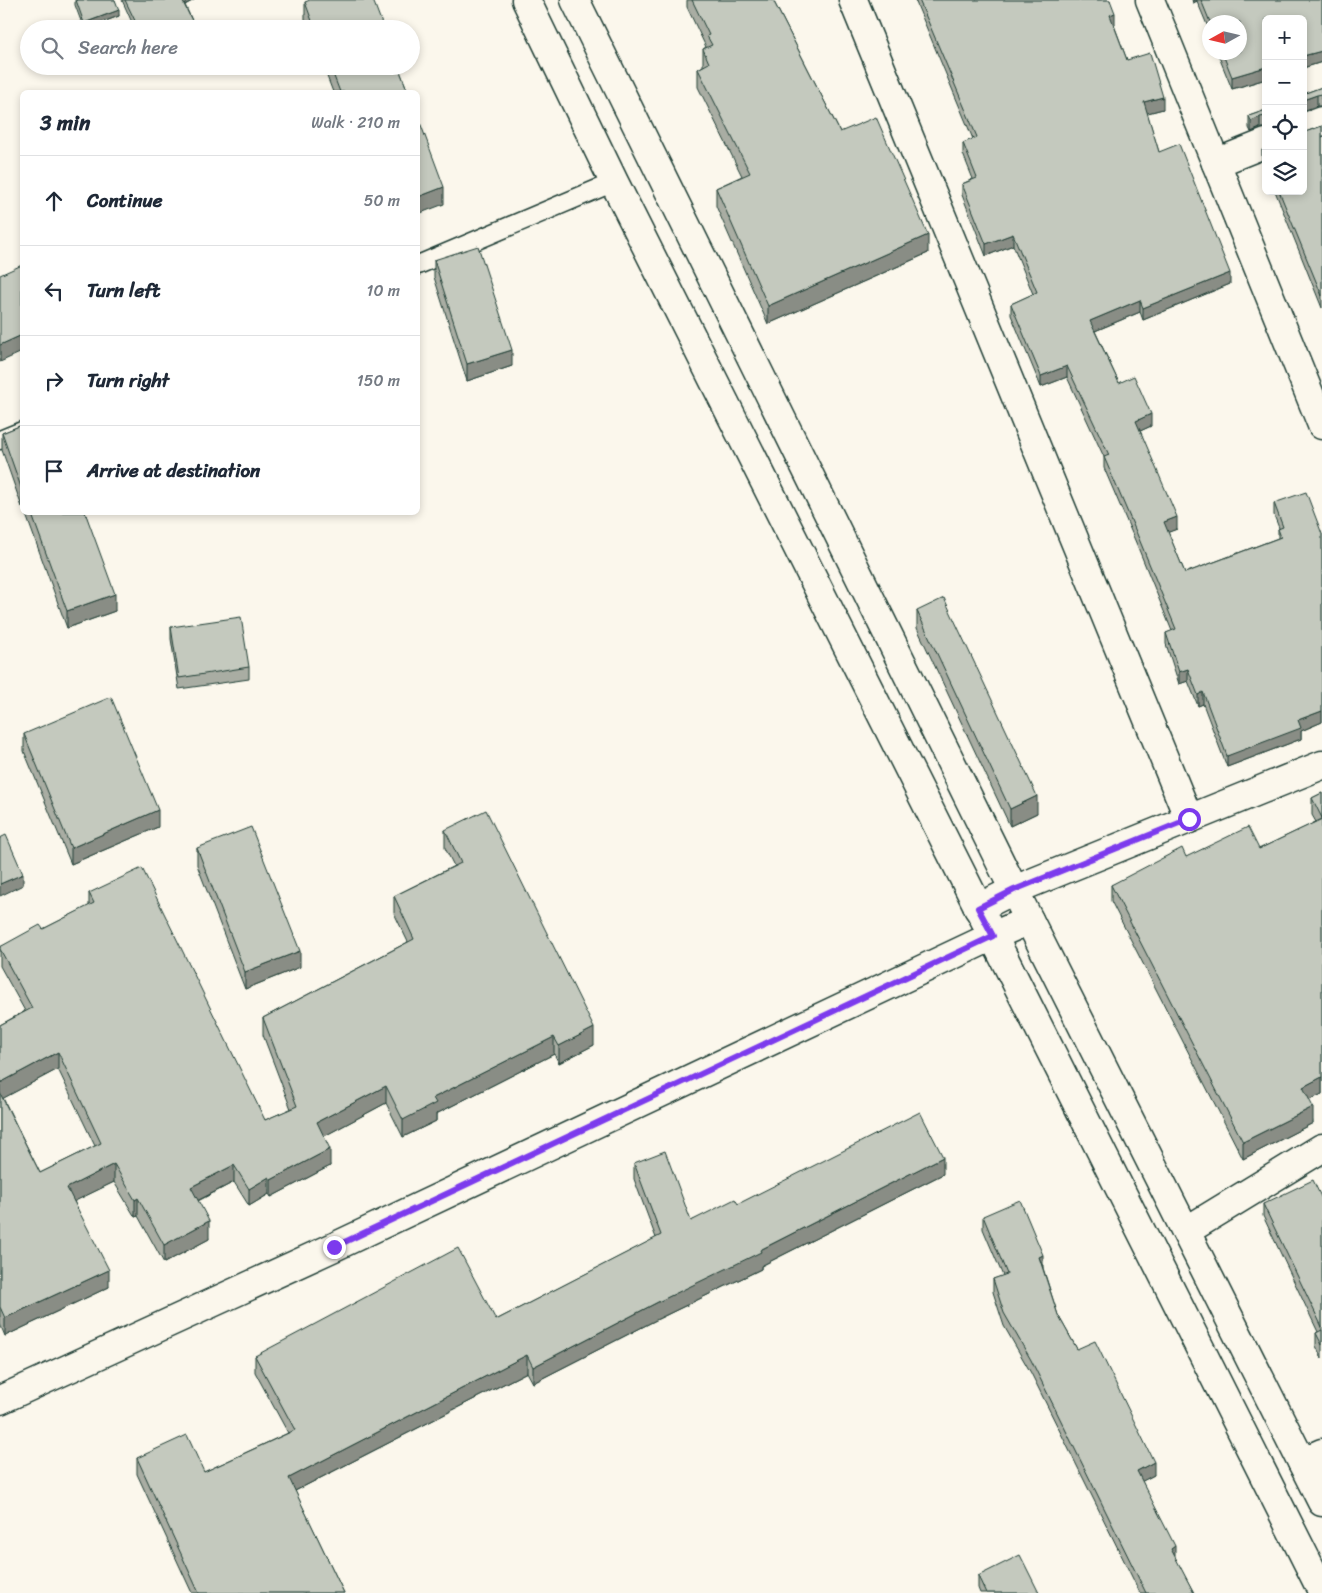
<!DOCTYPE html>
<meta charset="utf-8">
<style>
:root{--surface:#fff;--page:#f6f6f7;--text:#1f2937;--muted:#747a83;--line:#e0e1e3}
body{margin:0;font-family:Sriracha,sans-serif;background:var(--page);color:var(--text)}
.controls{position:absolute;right:15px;top:15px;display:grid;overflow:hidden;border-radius:8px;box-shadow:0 2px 8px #0003}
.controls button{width:45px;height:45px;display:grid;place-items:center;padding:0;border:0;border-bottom:1px solid var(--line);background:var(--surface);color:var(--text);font:25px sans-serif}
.compass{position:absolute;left:1202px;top:15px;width:45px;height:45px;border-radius:50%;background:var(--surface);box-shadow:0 2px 8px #0003;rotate:262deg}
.stop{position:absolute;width:15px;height:15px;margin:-11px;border:4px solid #7c3aed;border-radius:50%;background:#fff}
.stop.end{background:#7c3aed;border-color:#fff;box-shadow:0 1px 5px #0008}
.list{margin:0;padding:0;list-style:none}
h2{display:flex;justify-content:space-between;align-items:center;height:65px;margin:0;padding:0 20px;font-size:21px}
h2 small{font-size:16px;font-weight:400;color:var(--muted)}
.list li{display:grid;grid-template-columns:32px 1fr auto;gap:15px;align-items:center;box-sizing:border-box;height:90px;padding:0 20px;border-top:1px solid var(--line)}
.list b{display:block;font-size:19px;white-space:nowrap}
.list em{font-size:16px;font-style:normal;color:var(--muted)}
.icon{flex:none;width:28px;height:28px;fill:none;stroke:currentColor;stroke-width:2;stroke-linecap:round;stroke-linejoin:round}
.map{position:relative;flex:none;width:1322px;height:1593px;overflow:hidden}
.search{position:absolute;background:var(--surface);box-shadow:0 2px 8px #0003;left:20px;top:20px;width:400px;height:55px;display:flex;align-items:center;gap:12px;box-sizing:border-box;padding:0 18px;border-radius:28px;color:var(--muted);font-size:19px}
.panel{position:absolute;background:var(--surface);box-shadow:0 2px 8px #0003;left:20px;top:90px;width:400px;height:425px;border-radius:8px}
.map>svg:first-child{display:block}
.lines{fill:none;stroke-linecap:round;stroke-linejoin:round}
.service-casing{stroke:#1f3d34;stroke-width:21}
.minor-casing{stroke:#1f3d34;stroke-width:31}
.tertiary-casing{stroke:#1f3d34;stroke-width:31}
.service{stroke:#fbf7ec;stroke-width:18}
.minor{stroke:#fbf7ec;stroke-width:28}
.tertiary{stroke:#fbf7ec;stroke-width:28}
.wall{fill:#a9ada3;stroke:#1f3d34;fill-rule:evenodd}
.shaded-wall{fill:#898d85;stroke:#1f3d34}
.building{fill:#c4c9be;stroke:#1f3d34}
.route{stroke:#7c3aed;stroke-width:6}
</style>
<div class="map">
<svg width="1322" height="1593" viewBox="0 0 1322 1593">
<rect width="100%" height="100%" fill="#fbf7ec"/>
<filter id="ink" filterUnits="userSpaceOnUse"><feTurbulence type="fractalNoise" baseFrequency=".02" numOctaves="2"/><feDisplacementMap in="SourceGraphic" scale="10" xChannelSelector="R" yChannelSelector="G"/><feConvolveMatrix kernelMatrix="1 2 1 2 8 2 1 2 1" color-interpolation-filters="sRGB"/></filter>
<g filter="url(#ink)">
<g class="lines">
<defs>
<g id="service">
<path d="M 418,265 L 614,182"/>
<path d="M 0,440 L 22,431"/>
</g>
<g id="minor">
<path d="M 853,0 L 1189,819"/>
<path d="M 1150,0 L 1322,425"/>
<path d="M 1303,128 L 1322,121"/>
<path d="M 1216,163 L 1266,143"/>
<path d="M 978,908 L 1014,890 L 1322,765"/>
<path d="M 1186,1231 L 1322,1148"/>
<path d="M 0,1400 L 334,1247 L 993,936 L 1029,920"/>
<path d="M 1302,1462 L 1322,1453"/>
</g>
<g id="tertiary">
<path d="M 526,0 L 614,182 L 1322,1591"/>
<path d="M 575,0 L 1014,890 L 1322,1502"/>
</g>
</defs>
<!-- service casing -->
<use href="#service" class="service-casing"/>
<!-- minor casing -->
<use href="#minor" class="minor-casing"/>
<!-- tertiary casing -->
<use href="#tertiary" class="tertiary-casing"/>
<!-- service -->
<use href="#service" class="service"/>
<!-- minor -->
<use href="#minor" class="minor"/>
<!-- tertiary -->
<use href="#tertiary" class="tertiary"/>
</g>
<!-- wall -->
<g class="wall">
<path d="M 75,0 L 115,0 L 119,16 L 84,29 L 75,5 Z"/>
<path d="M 122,0 L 194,0 L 185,5 L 196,29 L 135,29 Z"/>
<path d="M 687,0 L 773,0 L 840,132 L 928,253 L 768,324 L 716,206 L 716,188 L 742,176 L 698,87 L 698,69 L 703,66 L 703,49 L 706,47 L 687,7 Z"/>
<path d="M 915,0 L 1110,0 L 1115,25 L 1114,25 L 1127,60 L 1163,109 L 1147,113 L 1159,152 L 1230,284 L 1143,320 L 1140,312 L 1095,331 L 1119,383 L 1151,426 L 1140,431 L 1177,529 L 1168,532 L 1185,573 L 1278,538 L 1278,529 L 1279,528 L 1274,515 L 1274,503 L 1322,534 L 1322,722 L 1301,731 L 1301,739 L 1227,767 L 1203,704 L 1198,706 L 1188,681 L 1179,684 L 1166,644 L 1166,633 L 1172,631 L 1137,545 L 1104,468 L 1104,457 L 1067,377 L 1041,387 L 1011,315 L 1011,304 L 1033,294 L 1013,245 L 986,256 L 962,195 L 962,184 L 973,179 L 963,154 L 963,143 L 973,139 Z"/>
<path d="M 1192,0 L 1322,0 L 1322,62 L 1303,68 L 1266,19 L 1266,79 L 1232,89 L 1217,52 L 1240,52 L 1240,22 L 1210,22 L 1210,32 L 1197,1 L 1193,3 Z"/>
<path d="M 305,2 L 384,29 L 309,29 L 305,19 Z"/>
<path d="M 323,66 L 398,66 L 408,92 L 333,92 Z"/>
<path d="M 1322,87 L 1322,106 L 1317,106 L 1303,111 L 1303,94 Z"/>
<path d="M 1266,110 L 1266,128 L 1260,128 L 1251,132 L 1249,128 L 1249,116 Z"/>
<path d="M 1322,126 L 1322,308 L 1275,191 L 1303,191 L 1308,131 Z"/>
<path d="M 1266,148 L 1266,169 L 1262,161 L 1262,150 Z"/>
<path d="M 434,260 L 512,366 L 467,381 L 434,277 Z"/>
<path d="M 22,425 L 22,507 L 2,450 L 2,433 Z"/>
<path d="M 25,512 L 85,512 L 115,611 L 67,628 Z"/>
<path d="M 917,611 L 1037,813 L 1010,826 L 917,628 Z"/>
<path d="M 171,627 L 249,667 L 249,679 L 179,689 L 171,639 Z"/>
<path d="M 24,734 L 158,827 L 71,864 L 24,751 Z"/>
<path d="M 1322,793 L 1322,1094 L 1309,1100 L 1313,1123 L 1243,1159 L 1111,901 L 1111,885 L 1186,857 L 1259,849 L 1316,822 L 1312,815 L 1312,798 Z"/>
<path d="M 445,830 L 594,1045 L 559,1063 L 554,1054 L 436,1114 L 436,1121 L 403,1137 L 386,1103 L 324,1136 L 330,1166 L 271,1197 L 269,1194 L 249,1206 L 234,1182 L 198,1201 L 209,1239 L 164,1263 L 138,1216 L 135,1217 L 114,1182 L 74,1201 L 109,1287 L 5,1336 L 0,1324 L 0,1025 L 25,1011 L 0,966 L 0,947 L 43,929 L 89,906 L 89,893 L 265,1120 L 291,1109 L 263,1035 L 263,1018 L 408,942 L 394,913 L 394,896 L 454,866 L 445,848 ZM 58,1069 L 95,1146 L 40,1173 L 3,1098 Z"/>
<path d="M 197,848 L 300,967 L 245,989 L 197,865 Z"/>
<path d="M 634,1163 L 691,1221 L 738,1204 L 943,1174 L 761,1266 L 761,1269 L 658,1319 L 533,1383 L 527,1372 L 295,1491 L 344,1593 L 192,1593 L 137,1474 L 137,1458 L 204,1472 L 288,1433 L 255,1372 L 255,1356 L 496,1320 L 656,1238 L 634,1179 Z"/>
<path d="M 1322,1199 L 1322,1358 L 1316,1346 L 1316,1333 L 1318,1332 L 1263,1216 L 1263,1204 Z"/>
<path d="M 983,1216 L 1043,1268 L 1058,1315 L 1077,1349 L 1154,1475 L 1142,1481 L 1175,1558 L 1194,1593 L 1140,1593 L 1031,1373 L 1004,1326 L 993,1292 L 993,1279 L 1003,1276 L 983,1229 Z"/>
<path d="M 978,1576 L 1039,1593 L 980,1593 L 978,1588 Z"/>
</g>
<!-- shaded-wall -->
<g class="shaded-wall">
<path d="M 182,0 L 194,0 L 182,6 Z"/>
<path d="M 1193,0 L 1197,0 L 1197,1 L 1193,3 Z"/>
<path d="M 119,10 L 119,16 L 84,29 L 84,23 Z"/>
<path d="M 1115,13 L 1115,25 L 1110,27 L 1110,15 Z"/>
<path d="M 1322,51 L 1322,62 L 1303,68 L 1303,56 Z"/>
<path d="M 154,66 L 162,66 L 154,70 Z"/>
<path d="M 1266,67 L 1266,79 L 1232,89 L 1232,77 Z"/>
<path d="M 1317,95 L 1317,106 L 1303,111 L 1303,100 Z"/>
<path d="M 1163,97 L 1163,109 L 1144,114 L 1144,102 Z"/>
<path d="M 1260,117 L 1260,128 L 1251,132 L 1251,121 Z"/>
<path d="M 444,187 L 444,204 L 418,214 L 418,197 Z"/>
<path d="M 1013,234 L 1013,245 L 986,256 L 986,244 Z"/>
<path d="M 928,235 L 928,253 L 768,324 L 768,306 Z"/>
<path d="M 1230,273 L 1230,284 L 1143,320 L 1143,308 Z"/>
<path d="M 1140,300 L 1140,312 L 1090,333 L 1090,321 Z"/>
<path d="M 22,335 L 22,352 L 0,362 L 0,345 Z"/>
<path d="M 512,350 L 512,366 L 467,381 L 467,364 Z"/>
<path d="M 1067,366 L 1067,377 L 1041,387 L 1041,376 Z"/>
<path d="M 1151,414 L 1151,426 L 1136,433 L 1136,421 Z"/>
<path d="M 1177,517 L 1177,529 L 1164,534 L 1164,522 Z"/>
<path d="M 115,594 L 115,611 L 67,628 L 67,611 Z"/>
<path d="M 1188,669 L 1188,681 L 1179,684 L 1179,672 Z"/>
<path d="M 1203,692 L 1203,704 L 1198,706 L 1198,695 Z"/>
<path d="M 1322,711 L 1322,722 L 1301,731 L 1301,739 L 1227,767 L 1227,756 L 1298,720 Z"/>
<path d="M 1037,796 L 1037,813 L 1010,826 L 1010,809 Z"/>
<path d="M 158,810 L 158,827 L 71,864 L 71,848 Z"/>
<path d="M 23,874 L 23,885 L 0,896 L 0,884 Z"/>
<path d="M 300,951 L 300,967 L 245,989 L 245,972 Z"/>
<path d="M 594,1028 L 594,1045 L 559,1063 L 559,1046 Z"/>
<path d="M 554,1037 L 554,1054 L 436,1114 L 436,1121 L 403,1137 L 403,1120 L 433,1098 Z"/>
<path d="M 58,1052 L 58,1069 L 0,1100 L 0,1083 Z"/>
<path d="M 1322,1077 L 1322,1094 L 1303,1103 L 1303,1087 Z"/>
<path d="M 386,1086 L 386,1103 L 317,1140 L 317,1122 Z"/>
<path d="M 1313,1107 L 1313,1123 L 1243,1159 L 1243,1142 Z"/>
<path d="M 330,1149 L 330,1166 L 271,1197 L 271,1180 Z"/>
<path d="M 943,1157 L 943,1174 L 761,1266 L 761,1269 L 658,1319 L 533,1383 L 533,1367 L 658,1302 Z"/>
<path d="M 114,1164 L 114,1182 L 67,1205 L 67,1188 Z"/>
<path d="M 234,1165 L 234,1182 L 191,1204 L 191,1187 Z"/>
<path d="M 269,1177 L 269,1194 L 249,1206 L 249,1189 Z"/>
<path d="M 138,1198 L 138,1216 L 135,1217 L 135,1200 Z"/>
<path d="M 209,1221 L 209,1239 L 164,1263 L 164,1245 Z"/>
<path d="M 1043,1255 L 1043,1268 L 1039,1257 Z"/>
<path d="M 109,1270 L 109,1287 L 5,1336 L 5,1318 Z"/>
<path d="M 527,1355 L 527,1372 L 289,1494 L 289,1478 Z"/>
<path d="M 1154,1462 L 1154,1475 L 1137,1484 L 1137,1471 Z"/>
<path d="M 1175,1546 L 1175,1560 L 1171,1549 Z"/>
</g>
<!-- building -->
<g class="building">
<path d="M 76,0 L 115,0 L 119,10 L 84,23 Z"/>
<path d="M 125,0 L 182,0 L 196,29 L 139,29 Z"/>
<path d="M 310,0 L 373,0 L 384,29 L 315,29 L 305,2 Z"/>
<path d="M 692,0 L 773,0 L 840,132 L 876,117 L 928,235 L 768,306 L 716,188 L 750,173 L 698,69 L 709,63 L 703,49 L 712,45 L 707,36 L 709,35 Z"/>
<path d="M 919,0 L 1110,0 L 1115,13 L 1110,15 L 1127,60 L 1150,53 L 1163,97 L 1144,102 L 1159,152 L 1179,144 L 1230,273 L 1143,308 L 1140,300 L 1090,321 L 1119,383 L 1134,376 L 1151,414 L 1136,421 L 1177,517 L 1164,522 L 1185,573 L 1281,537 L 1278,529 L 1283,527 L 1274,503 L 1306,492 L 1322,534 L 1322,711 L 1298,720 L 1301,728 L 1227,756 L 1203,692 L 1198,695 L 1188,669 L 1179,672 L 1166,633 L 1176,629 L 1137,534 L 1104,457 L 1109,455 L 1067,366 L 1041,376 L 1011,304 L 1037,292 L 1013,234 L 986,244 L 962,184 L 977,178 L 963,143 L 977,137 Z"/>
<path d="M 1201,0 L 1322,0 L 1322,51 L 1303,56 L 1303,19 L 1266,19 L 1266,67 L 1232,77 L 1222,52 L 1240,52 L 1240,22 L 1210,22 Z"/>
<path d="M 330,66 L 398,66 L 408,92 L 340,92 Z"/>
<path d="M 1322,87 L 1322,94 L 1317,95 L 1303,100 L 1303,94 Z"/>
<path d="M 1266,110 L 1266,116 L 1260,117 L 1251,121 L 1249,116 Z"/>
<path d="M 418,117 L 444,187 L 418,197 Z"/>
<path d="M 1322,126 L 1322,296 L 1279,191 L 1303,191 L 1303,132 L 1308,131 Z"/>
<path d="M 1266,148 L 1266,158 L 1262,150 Z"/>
<path d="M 478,246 L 512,350 L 467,364 L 434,260 Z"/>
<path d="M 22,265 L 22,335 L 0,345 L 0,275 Z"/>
<path d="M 22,425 L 22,490 L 2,433 Z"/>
<path d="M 31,512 L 85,512 L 115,594 L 67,611 Z"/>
<path d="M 944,598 L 1037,796 L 1010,809 L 917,611 Z"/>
<path d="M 241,617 L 249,667 L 179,678 L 171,627 Z"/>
<path d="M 111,697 L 158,810 L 71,848 L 24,734 Z"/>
<path d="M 1322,793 L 1322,818 L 1312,798 Z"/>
<path d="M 486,810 L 594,1028 L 559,1046 L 554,1037 L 433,1098 L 436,1103 L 403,1120 L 386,1086 L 317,1122 L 330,1149 L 271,1180 L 269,1177 L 249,1189 L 234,1165 L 191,1187 L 209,1221 L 164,1245 L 138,1198 L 135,1200 L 114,1164 L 67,1188 L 109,1270 L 5,1318 L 0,1307 L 0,1093 L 40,1173 L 101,1143 L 58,1052 L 0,1083 L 0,1025 L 32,1008 L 0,949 L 0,947 L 40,925 L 43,929 L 94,903 L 89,893 L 142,868 L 265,1120 L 297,1106 L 263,1018 L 414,939 L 394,896 L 461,863 L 445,830 Z"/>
<path d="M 1322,819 L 1322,1077 L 1303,1087 L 1313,1107 L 1243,1142 L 1111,885 L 1182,848 L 1186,857 L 1248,827 L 1259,849 Z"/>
<path d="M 251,827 L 300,951 L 245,972 L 197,848 Z"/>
<path d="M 6,835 L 23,874 L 0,884 L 0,838 Z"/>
<path d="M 920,1112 L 943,1157 L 760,1250 L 761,1252 L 658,1302 L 533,1367 L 527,1355 L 289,1478 L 344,1593 L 199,1593 L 137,1458 L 187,1435 L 204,1472 L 295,1430 L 255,1356 L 458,1248 L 496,1320 L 661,1235 L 634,1163 L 665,1151 L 691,1221 L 735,1199 L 738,1204 Z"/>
<path d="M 1313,1180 L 1322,1199 L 1322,1327 L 1263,1204 Z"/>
<path d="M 1020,1200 L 1043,1255 L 1039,1257 L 1058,1315 L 1077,1349 L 1095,1341 L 1154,1462 L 1137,1471 L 1175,1546 L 1171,1549 L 1194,1593 L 1146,1593 L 1031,1360 L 1004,1313 L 993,1279 L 1007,1274 L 983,1216 Z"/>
<path d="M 1322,1330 L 1322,1345 L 1316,1333 Z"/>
<path d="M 1020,1555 L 1039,1593 L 986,1593 L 978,1576 Z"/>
</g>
</g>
<g class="lines" filter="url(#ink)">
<!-- route -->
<path class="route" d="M 334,1247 L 993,936 L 978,908 L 1014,890 L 1189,819"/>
</g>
</svg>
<div class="controls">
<button>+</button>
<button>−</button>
<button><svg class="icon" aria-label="locate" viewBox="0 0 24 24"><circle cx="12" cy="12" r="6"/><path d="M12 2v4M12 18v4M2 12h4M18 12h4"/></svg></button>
<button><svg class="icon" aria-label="layers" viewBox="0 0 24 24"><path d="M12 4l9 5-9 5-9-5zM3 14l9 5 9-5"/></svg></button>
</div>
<svg class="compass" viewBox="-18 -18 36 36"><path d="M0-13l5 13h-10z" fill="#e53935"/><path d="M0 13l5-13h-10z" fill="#747a83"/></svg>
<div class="stop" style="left:1189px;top:819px"></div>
<div class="stop end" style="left:334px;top:1247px"></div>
<div class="search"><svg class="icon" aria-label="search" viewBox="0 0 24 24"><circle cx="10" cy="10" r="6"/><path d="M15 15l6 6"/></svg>Search here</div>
<section class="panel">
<h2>3 min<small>Walk · 210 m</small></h2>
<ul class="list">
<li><svg class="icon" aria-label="ahead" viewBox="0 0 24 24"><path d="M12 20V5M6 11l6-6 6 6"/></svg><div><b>Continue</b></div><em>50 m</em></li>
<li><svg class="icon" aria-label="left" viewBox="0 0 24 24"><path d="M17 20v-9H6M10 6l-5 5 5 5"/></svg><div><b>Turn left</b></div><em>10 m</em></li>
<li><svg class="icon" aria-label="right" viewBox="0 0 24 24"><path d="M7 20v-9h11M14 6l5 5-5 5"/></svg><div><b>Turn right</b></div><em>150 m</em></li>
<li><svg class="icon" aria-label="arrive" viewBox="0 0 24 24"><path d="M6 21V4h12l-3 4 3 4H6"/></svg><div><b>Arrive at destination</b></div></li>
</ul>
</section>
</div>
